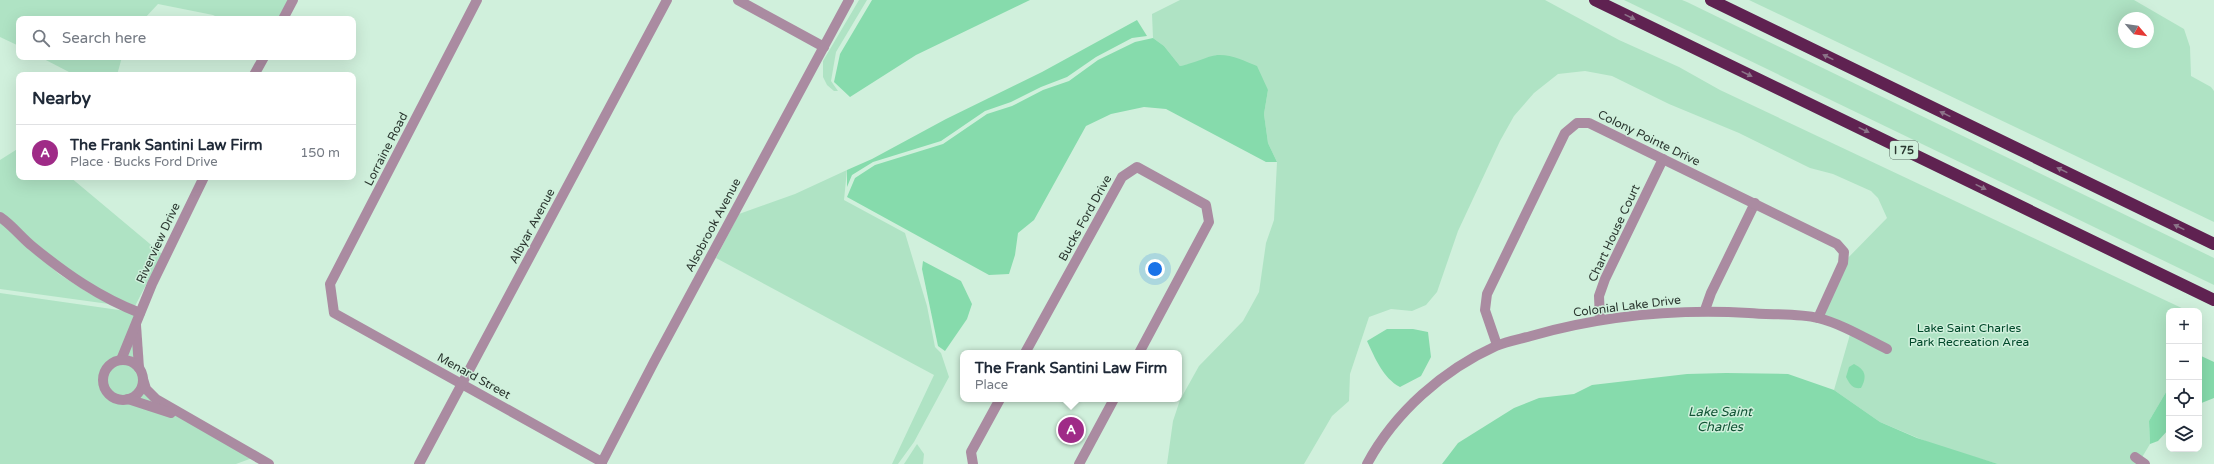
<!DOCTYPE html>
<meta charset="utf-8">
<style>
:root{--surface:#fff;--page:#f2f2f3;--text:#1f2937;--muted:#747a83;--line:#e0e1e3;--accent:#9f2b87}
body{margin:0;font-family:"Varela Round",sans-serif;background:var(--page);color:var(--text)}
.controls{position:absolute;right:12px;bottom:12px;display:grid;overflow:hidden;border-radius:8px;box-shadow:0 4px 16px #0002}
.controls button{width:36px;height:36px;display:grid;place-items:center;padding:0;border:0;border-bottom:1px solid var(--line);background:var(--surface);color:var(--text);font:20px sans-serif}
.compass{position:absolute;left:2118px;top:12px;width:36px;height:36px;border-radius:50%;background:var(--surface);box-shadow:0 4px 16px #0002;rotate:119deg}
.you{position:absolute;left:1155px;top:269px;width:14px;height:14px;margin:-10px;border:3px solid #fff;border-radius:50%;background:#1a73e8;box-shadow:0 0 0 6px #1a73e833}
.badge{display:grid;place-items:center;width:26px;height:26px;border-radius:50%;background:var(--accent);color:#fff;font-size:13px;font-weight:700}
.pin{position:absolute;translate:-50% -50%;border:2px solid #fff;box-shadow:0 1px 4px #0006}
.popup{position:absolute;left:960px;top:350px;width:222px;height:52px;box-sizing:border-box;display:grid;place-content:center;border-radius:8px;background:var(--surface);filter:drop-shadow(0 1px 3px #0005);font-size:13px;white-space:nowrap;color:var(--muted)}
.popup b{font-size:15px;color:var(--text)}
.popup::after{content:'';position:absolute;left:50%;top:100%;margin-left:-8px;border:8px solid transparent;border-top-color:var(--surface)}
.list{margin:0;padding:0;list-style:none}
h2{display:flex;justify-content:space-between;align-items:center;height:52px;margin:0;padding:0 16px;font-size:17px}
h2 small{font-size:13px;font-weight:400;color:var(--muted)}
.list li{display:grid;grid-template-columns:26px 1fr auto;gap:12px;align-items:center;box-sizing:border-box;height:56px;padding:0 16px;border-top:1px solid var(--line)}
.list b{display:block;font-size:15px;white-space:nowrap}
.list p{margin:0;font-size:13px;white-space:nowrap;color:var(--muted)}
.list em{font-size:13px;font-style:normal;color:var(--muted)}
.icon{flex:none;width:22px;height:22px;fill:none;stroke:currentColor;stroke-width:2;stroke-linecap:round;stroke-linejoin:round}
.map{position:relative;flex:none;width:2214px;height:464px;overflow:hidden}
.search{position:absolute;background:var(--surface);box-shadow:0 4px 16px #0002;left:16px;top:16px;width:340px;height:44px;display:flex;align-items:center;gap:10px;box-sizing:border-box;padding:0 14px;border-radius:8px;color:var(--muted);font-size:15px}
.panel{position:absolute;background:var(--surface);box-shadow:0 4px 16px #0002;left:16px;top:72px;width:340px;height:108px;border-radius:8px}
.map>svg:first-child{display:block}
.green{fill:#afe3c4;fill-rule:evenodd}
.water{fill:#86dbac}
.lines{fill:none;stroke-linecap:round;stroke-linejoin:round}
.minor{stroke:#aa8ba1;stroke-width:10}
.highway{stroke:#5f2251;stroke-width:12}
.oneway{fill:#8c7489}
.labels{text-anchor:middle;stroke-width:3;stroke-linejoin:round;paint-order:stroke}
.shield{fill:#d0f0dc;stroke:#5c6e64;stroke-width:1}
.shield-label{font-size:11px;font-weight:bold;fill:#2b3730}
.street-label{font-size:12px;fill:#2b3730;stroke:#d0f0dc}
.park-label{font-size:12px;fill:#00482a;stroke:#d0f0dc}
.water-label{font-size:13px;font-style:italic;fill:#115335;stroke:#d0f0dc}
</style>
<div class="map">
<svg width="2214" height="464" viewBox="0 0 2214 464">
<rect width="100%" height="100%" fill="#d0f0dc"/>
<!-- green -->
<g class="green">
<path d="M 0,0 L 288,0 L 278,19 L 221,19 L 213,15 L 158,4 L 144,19 L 19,19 L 19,46 L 0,37 Z"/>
<path d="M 859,0 L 867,0 L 836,52 L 831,81 L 838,91 L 834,91 L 827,85 L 823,77 L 823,61 Z"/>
<path d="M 1180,0 L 1545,0 L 1619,40 L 1679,67 L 1720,90 L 2188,311 L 2169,311 L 2169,387 L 2149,421 L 2150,444 L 2138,464 L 1998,464 L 1937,446 L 1880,422 L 1834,390 L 1851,331 L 1818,318 L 1843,263 L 1887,218 L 1878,198 L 1871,191 L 1833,174 L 1810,168 L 1739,133 L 1669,104 L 1612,76 L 1585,71 L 1558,74 L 1534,93 L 1514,116 L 1500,141 L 1458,231 L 1437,292 L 1426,305 L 1412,311 L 1391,309 L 1369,317 L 1350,374 L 1349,401 L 1332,416 L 1304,464 L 1167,464 L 1173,421 L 1180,400 L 1199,366 L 1243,321 L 1259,292 L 1266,243 L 1274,220 L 1277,162 L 1268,143 L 1264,114 L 1268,90 L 1217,55 L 1195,63 L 1180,66 L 1164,46 L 1153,38 L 1152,14 Z"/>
<path d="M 1624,0 L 1682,0 L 1687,2 L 2214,258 L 2214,285 Z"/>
<path d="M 1749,0 L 2134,0 L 2184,29 L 2190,47 L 2191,76 L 2211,87 L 2214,91 L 2214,222 ZM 2124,18 L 2148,18 L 2148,42 L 2124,42 Z"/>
<path d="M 40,57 L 122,57 L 117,75 L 67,75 L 69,72 Z"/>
<path d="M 19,148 L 19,177 L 70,177 L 162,254 L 135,306 C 84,286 41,249 0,212 L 0,160 Z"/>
<path d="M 847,170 L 844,200 L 905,233 L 927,306 L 935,347 L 941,353 L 949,377 L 914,442 L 898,464 L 892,464 L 934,375 L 716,258 L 739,214 L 795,194 Z"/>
<path d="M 0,222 L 59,274 L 87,292 L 109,304 L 0,289 Z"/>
<path d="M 0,293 L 140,313 L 139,368 L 147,389 L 255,457 L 236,464 L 0,464 Z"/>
<path d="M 917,444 L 924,454 L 923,464 L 904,464 Z"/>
</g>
<!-- water -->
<g class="water">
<path d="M 872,0 L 1030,0 L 916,55 L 850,97 L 834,82 L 840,54 Z"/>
<path d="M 1137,20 L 1147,36 L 1132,38 L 1096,57 L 1067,77 L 1041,87 L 1011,102 L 985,111 L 941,141 L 873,162 L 852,175 L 847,187 L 847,170 L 872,159 L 946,119 L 1042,72 Z"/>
<path d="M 1153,38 L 1164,46 L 1180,66 C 1192,64 1208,56 1217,55 C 1231,54 1245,61 1257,66 L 1268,90 L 1264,114 L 1268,143 L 1277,162 L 1266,162 L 1166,109 L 1144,107 L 1111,114 L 1086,126 L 1034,220 L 1018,233 L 1015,255 L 1009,274 L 989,275 L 847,197 L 855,178 L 875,165 L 943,144 L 987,114 L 1012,106 L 1043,90 L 1069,81 L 1098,60 L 1135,42 Z"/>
<path d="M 923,261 L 961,281 L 972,304 L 967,319 L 945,351 L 938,346 L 922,269 Z"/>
<path d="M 1387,329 L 1413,329 L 1428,332 L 1431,357 L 1421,376 L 1400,387 C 1383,378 1375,358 1367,341 Z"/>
<path d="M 2199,355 L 2214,362 L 2214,398 L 2199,404 Z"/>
<path d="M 1854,364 C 1866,370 1867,377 1861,388 C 1853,389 1850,385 1846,377 L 1849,367 Z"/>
<path d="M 1726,373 L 1788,374 L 1834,390 L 1880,422 L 1917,438 L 1998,464 L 1442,464 L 1458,443 L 1514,408 L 1539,398 L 1574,394 L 1592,385 L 1687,374 Z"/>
<path d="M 2169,387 L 2169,429 L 2158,441 L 2150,444 L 2149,421 Z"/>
</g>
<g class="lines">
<!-- minor -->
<g class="minor">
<path d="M 477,0 L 330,284 L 334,313 L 602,462"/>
<path d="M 738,0 L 824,47"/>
<path d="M 283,19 L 293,0"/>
<path d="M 254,75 L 264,57"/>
<path d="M 0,217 C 12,225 21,237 32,246 C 66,274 99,297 140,313"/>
<path d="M 1705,310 L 1711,293 L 1755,203"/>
<path d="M 1600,320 L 1599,296 L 1605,279 L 1663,159"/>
<path d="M 136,325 L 139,368"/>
<path d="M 1497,345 L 1485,310 L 1487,294 L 1565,133 L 1577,123 L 1589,123 L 1837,244 L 1844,252 L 1843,263 L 1818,318"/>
<path d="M 1025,353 L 1122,177 L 1137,167 L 1206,205 L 1209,222 L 1139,353"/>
<path d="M 121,360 L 152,284 L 204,177"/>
<circle cx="123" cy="380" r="20"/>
<path d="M 143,379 L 146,389 L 156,399 L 269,464"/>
<path d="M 128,399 L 171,413"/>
<path d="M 2135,457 L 2145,464"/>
<path d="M 419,464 L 667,0"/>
<path d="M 601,464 L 654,362 L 849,0"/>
<path d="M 973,464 L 971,452 L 1000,399"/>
<path d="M 1079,464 L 1114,399"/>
<path d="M 1367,464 C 1395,412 1443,370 1496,346 C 1507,341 1520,339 1531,336 C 1601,316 1677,309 1749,313 C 1769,315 1799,313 1818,318 C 1842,324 1865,338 1887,349"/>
</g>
<!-- highway -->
<g class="highway">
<path d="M 1595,0 L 2214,300"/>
<path d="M 1711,0 L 2214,244"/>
</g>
</g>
<!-- one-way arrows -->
<defs><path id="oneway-solid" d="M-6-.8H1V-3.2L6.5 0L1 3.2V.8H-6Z"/></defs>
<g class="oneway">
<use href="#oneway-solid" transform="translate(1630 17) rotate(26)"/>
<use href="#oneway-solid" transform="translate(1828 57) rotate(-154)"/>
<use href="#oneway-solid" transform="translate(1747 74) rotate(26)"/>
<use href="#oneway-solid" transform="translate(1945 114) rotate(-154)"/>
<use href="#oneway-solid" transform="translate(1864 130) rotate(26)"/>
<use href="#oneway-solid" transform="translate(2062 170) rotate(-154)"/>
<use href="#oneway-solid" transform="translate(1981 187) rotate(26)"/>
<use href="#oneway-solid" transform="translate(2179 227) rotate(-154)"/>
</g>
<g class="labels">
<!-- shield labels -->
<rect class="shield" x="1890" y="141" width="28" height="18" rx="3"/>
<g class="shield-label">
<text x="1904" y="154">I 75</text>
</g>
<!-- street labels -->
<g class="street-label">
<text transform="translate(1649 138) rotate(26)" y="4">Colony Pointe Drive</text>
<text transform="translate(386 149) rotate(-63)" y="4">Lorraine Road</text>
<text transform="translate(1085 218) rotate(-61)" y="4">Bucks Ford Drive</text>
<text transform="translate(713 225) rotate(-62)" y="4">Alsobrook Avenue</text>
<text transform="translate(532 226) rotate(-62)" y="4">Albyar Avenue</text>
<text transform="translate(1614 233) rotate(-65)" y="4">Chart House Court</text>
<text transform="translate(158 243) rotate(-65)" y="4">Riverview Drive</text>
<text transform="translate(1627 306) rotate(-7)" y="4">Colonial Lake Drive</text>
<text transform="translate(474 376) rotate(29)" y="4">Menard Street</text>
</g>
<!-- park labels -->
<g class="park-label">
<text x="1969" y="332">Lake Saint Charles<tspan x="1969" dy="14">Park Recreation Area</tspan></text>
</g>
<!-- water labels -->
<g class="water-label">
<text x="1720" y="416">Lake Saint<tspan x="1720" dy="15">Charles</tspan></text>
</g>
</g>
</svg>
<div class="controls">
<button>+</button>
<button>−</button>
<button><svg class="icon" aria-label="locate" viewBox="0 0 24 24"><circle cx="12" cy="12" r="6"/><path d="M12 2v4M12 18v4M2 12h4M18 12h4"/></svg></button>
<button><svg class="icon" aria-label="layers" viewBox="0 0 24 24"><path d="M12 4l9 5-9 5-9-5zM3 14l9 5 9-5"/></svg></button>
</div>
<svg class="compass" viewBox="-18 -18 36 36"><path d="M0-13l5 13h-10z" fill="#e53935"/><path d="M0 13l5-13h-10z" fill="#747a83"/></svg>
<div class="you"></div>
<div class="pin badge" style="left:1071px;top:430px">A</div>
<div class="popup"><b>The Frank Santini Law Firm</b>Place</div>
<div class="search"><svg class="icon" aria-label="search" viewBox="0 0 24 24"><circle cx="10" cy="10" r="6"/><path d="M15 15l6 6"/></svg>Search here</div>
<section class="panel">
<h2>Nearby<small></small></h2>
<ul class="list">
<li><span class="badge">A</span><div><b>The Frank Santini Law Firm</b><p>Place · Bucks Ford Drive</p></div><em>150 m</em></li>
</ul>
</section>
</div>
